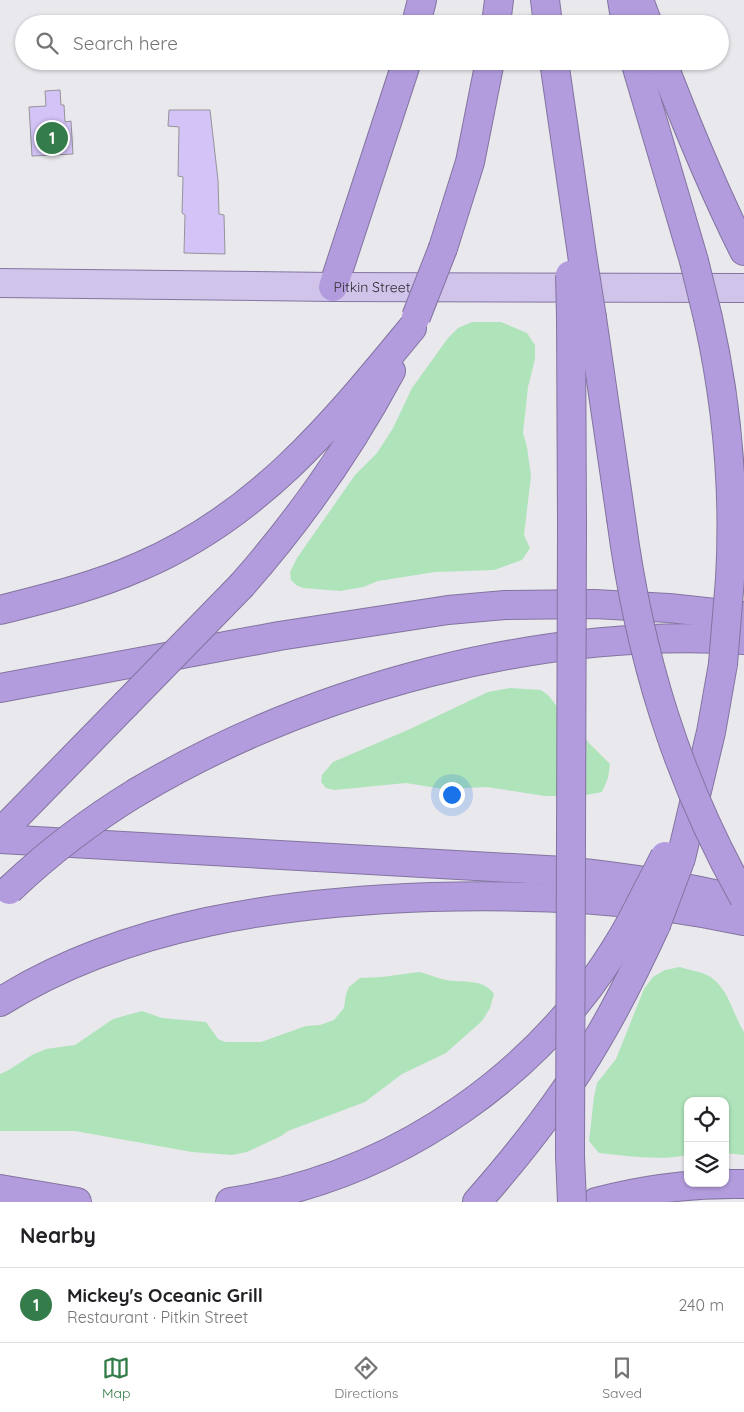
<!DOCTYPE html>
<meta charset="utf-8">
<style>
:root{--surface:#fff;--page:#f6f6f6;--text:#202124;--muted:#757577;--line:#e0e0e0;--accent:#347c49}
body{margin:0;font-family:Quicksand,sans-serif;background:var(--page);color:var(--text)}
.controls{position:absolute;right:15px;bottom:15px;display:grid;overflow:hidden;border-radius:10px;box-shadow:0 1px 4px #0004}
.controls button{width:45px;height:45px;display:grid;place-items:center;padding:0;border:0;border-bottom:1px solid var(--line);background:var(--surface);color:var(--text);font:25px sans-serif}
.you{position:absolute;left:451px;top:794px;width:18px;height:18px;margin:-12px;border:4px solid #fff;border-radius:50%;background:#1a73e8;box-shadow:0 0 0 8px #1a73e833}
.badge{display:grid;place-items:center;width:32px;height:32px;border-radius:50%;background:var(--accent);color:#fff;font-size:16px;font-weight:700}
.pin{position:absolute;translate:-50% -50%;border:2px solid #fff;box-shadow:0 1px 5px #0006}
.list{margin:0;padding:0;list-style:none}
h2{display:flex;justify-content:space-between;align-items:center;height:65px;margin:0;padding:0 20px;font-size:21px}
h2 small{font-size:16px;font-weight:400;color:var(--muted)}
.list li{display:grid;grid-template-columns:32px 1fr auto;gap:15px;align-items:center;box-sizing:border-box;height:75px;padding:0 20px;border-top:1px solid var(--line)}
.list b{display:block;font-size:19px;white-space:nowrap}
.list p{margin:0;font-size:16px;white-space:nowrap;color:var(--muted)}
.list em{font-size:16px;font-style:normal;color:var(--muted)}
.icon{flex:none;width:28px;height:28px;fill:none;stroke:currentColor;stroke-width:2;stroke-linecap:round;stroke-linejoin:round}
.map{position:relative;flex:none;width:744px;height:1202px;overflow:hidden}
.search{position:absolute;background:var(--surface);box-shadow:0 1px 4px #0004;left:15px;right:15px;top:15px;height:55px;display:flex;align-items:center;gap:12px;box-sizing:border-box;padding:0 18px;border-radius:28px;color:var(--muted);font-size:19px}
.sheet{height:140px;background:var(--surface)}
nav{display:flex;justify-content:space-around;align-items:center;box-sizing:border-box;height:70px;border-top:1px solid var(--line);background:var(--surface);font-size:14px;color:var(--muted)}
nav a{display:grid;justify-items:center;gap:2px}
nav .on{color:var(--accent)}
.map>svg:first-child{display:block}
.green{fill:#afe3ba}
.building{fill:#d3c3f7;stroke:#959499}
.lines{fill:none;stroke-linecap:round;stroke-linejoin:round}
.major-casing{stroke:#8374a0;stroke-width:30}
.highway-casing{stroke:#8374a0;stroke-width:30}
.major{stroke:#d1c4eb;stroke-width:28}
.highway{stroke:#b29cdd;stroke-width:28}
.highway-bridge-casing{stroke:#8374a0;stroke-width:30;stroke-linecap:butt}
.highway-bridge{stroke:#b29cdd;stroke-width:28}
.labels{text-anchor:middle;stroke-width:4;stroke-linejoin:round;paint-order:stroke}
.street-label{font-size:14px;fill:#2c2b2e;stroke:#f7f5fb}
</style>
<div class="map">
<svg width="744" height="1202" viewBox="0 0 744 1202">
<rect width="100%" height="100%" fill="#e9e8ed"/>
<!-- green -->
<g class="green">
<path d="M 472,322 L 501,322 L 527,333 L 535,345 L 535,359 L 528,387 L 523,433 L 527,447 L 531,476 L 524,535 L 530,548 L 522,560 L 494,570 L 435,572 L 378,581 L 363,587 L 340,591 L 303,588 L 296,585 L 291,580 L 290,572 L 297,558 L 355,475 L 377,453 L 393,428 L 412,388 L 448,338 L 458,328 Z"/>
<path d="M 510,688 L 541,690 L 548,695 L 567,719 L 580,729 L 588,742 L 610,764 L 608,778 L 602,792 L 581,796 L 545,796 L 487,787 L 443,789 L 406,783 L 334,790 L 326,788 L 321,782 L 322,775 L 333,762 L 410,729 L 488,692 Z"/>
<path d="M 680,967 C 688,970 699,971 707,975 C 729,987 732,1013 744,1032 L 744,1155 L 725,1153 L 725,1101 L 688,1101 L 688,1155 C 658,1161 629,1156 599,1153 L 589,1141 L 594,1097 L 597,1083 L 616,1059 L 644,989 L 653,977 L 665,970 Z"/>
<path d="M 419,972 C 428,974 437,978 446,980 C 463,983 483,978 494,994 L 490,1008 L 482,1021 L 446,1053 L 402,1074 L 365,1102 L 288,1131 L 281,1136 L 247,1152 L 232,1155 L 192,1152 L 75,1131 L 0,1131 L 0,1074 L 7,1071 L 32,1055 L 46,1049 L 75,1045 L 113,1019 L 142,1011 L 162,1018 L 206,1022 L 218,1039 L 225,1042 L 261,1042 L 306,1026 L 320,1025 L 334,1020 L 344,1008 L 346,994 L 349,987 L 360,978 L 382,977 Z"/>
</g>
<!-- building -->
<g class="building">
<path d="M 60,90 L 61,105 L 64,105 L 65,122 L 71,121 L 73,154 L 32,156 L 29,107 L 46,106 L 45,91 Z"/>
<path d="M 169,110 L 210,110 L 218,180 L 219,214 L 224,215 L 225,254 L 184,253 L 185,215 L 182,213 L 183,177 L 178,176 L 179,127 L 168,126 Z"/>
</g>
<g class="lines">
<defs>
<g id="major">
<path id="s1" d="M 0,283 L 333,287 L 744,288"/>
</g>
<g id="highway">
<path d="M 545,0 L 548,24"/>
<path d="M 622,0 L 626,24"/>
<path d="M 639,0 L 648,24"/>
<path d="M 416,24 L 422,0"/>
<path d="M 496,24 L 499,0"/>
<path d="M 554,61 L 583,261"/>
<path d="M 635,61 L 694,261"/>
<path d="M 662,61 C 687,126 713,189 744,251"/>
<path d="M 443,248 L 470,162 L 490,61"/>
<path d="M 333,287 L 407,61"/>
<path d="M 571,317 L 572,524"/>
<path d="M 592,318 L 621,518"/>
<path d="M 708,318 C 727,403 735,492 730,579"/>
<path d="M 242,585 C 300,519 350,448 391,371"/>
<path d="M 0,610 C 48,598 96,586 141,566 C 259,515 333,424 412,328"/>
<path d="M 0,688 L 279,636 L 448,610 L 505,605 L 594,604 L 669,608 L 744,616"/>
<path d="M 137,792 C 313,688 539,627 744,640"/>
<path d="M 0,833 L 125,705"/>
<path d="M 0,839 L 564,871 C 625,877 684,886 744,901"/>
<path d="M 681,858 L 711,732 L 723,664"/>
<path d="M 0,1002 C 126,923 285,902 431,897 C 538,894 640,899 744,921"/>
<path d="M 0,1189 L 77,1202"/>
<path d="M 230,1202 C 398,1177 549,1071 631,922"/>
<path d="M 477,1202 C 521,1152 563,1099 597,1040 C 619,1003 638,964 656,925"/>
<path d="M 596,1202 C 644,1189 694,1183 744,1184"/>
</g>
</defs>
<!-- major casing -->
<use href="#major" class="major-casing"/>
<!-- highway casing -->
<use href="#highway" class="highway-casing"/>
<!-- major -->
<use href="#major" class="major"/>
<!-- highway -->
<use href="#highway" class="highway"/>
<defs>
<g id="highway-bridge">
<path d="M 583,261 L 592,318"/>
<path d="M 694,261 L 708,318"/>
<path d="M 570,275 L 571,317"/>
<path d="M 416,317 L 443,248"/>
<path d="M 621,518 C 639,655 676,777 744,898"/>
<path d="M 572,524 L 570,1156 L 572,1202"/>
<path d="M 723,664 L 730,579"/>
<path d="M 125,705 L 242,585"/>
<path d="M 9,890 C 48,853 91,820 137,792"/>
<path d="M 631,922 L 665,856"/>
<path d="M 656,925 L 681,858"/>
</g>
</defs>
<!-- highway-bridge casing -->
<use href="#highway-bridge" class="highway-bridge-casing"/>
<!-- highway-bridge -->
<use href="#highway-bridge" class="highway-bridge"/>
</g>
<g class="labels">
<!-- street labels -->
<g class="street-label">
<text dy="5" stroke="none"><textPath href="#s1" startOffset="372">Pitkin Street</textPath></text>
</g>
</g>
</svg>
<div class="controls">
<button><svg class="icon" aria-label="locate" viewBox="0 0 24 24"><circle cx="12" cy="12" r="6"/><path d="M12 2v4M12 18v4M2 12h4M18 12h4"/></svg></button>
<button><svg class="icon" aria-label="layers" viewBox="0 0 24 24"><path d="M12 4l9 5-9 5-9-5zM3 14l9 5 9-5"/></svg></button>
</div>
<div class="you"></div>
<div class="pin badge" style="left:52px;top:138px">1</div>
<div class="search"><svg class="icon" aria-label="search" viewBox="0 0 24 24"><circle cx="10" cy="10" r="6"/><path d="M15 15l6 6"/></svg>Search here</div>
</div>
<section class="sheet">
<h2>Nearby<small></small></h2>
<ul class="list">
<li><span class="badge">1</span><div><b>Mickey's Oceanic Grill</b><p>Restaurant · Pitkin Street</p></div><em>240 m</em></li>
</ul>
</section>
<nav>
<a class="on"><svg class="icon" aria-label="map" viewBox="0 0 24 24"><path d="M3 6l6-2 6 2 6-2v14l-6 2-6-2-6 2zM9 4v14M15 6v14"/></svg>Map</a>
<a><svg class="icon" aria-label="directions" viewBox="0 0 24 24"><path d="M12 3l9 9-9 9-9-9zM9 14v-3h6M13 9l2 2-2 2"/></svg>Directions</a>
<a><svg class="icon" aria-label="saved" viewBox="0 0 24 24"><path d="M7 4h10v16l-5-4-5 4z"/></svg>Saved</a>
</nav>
